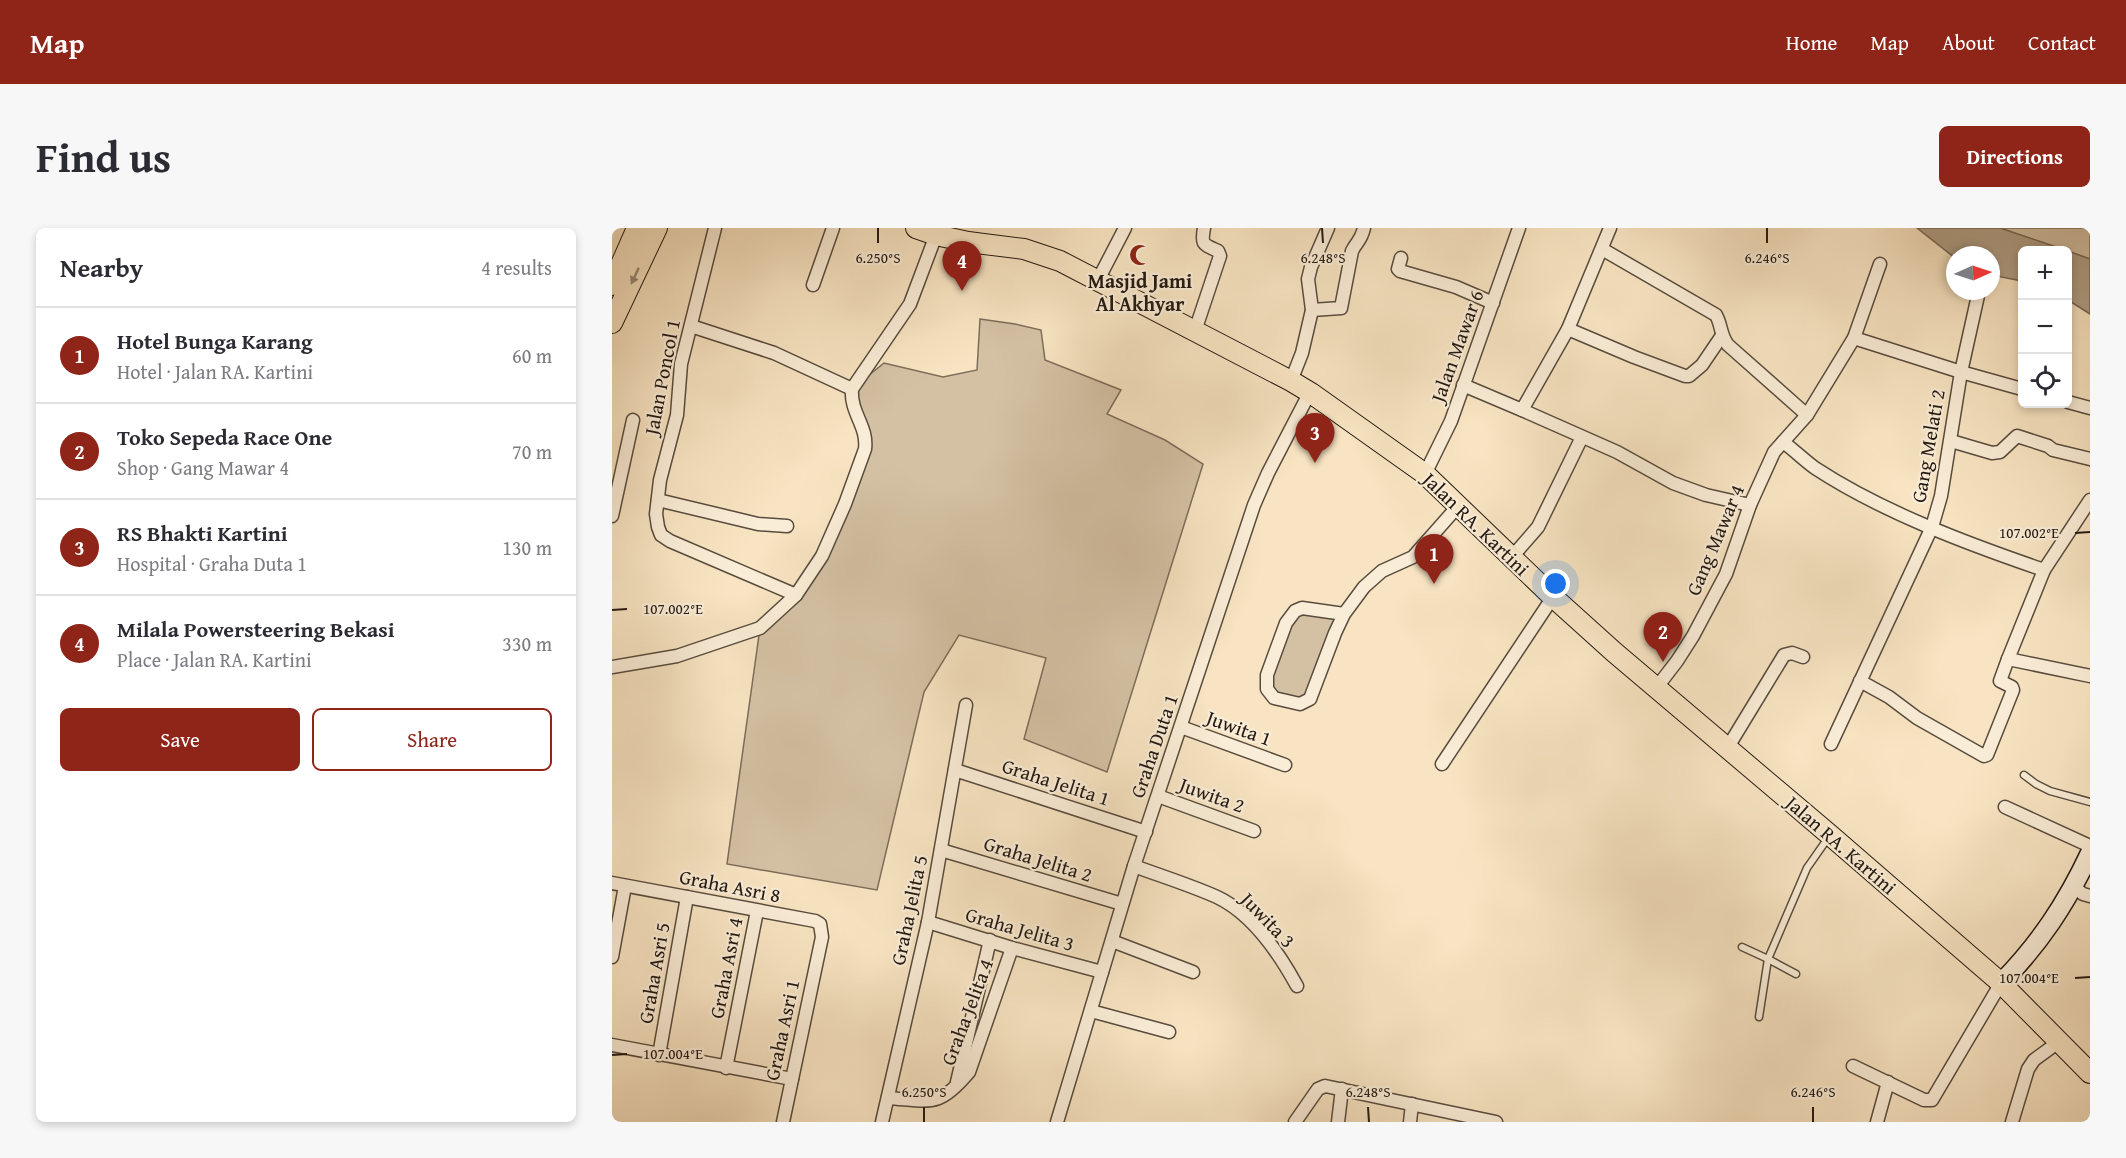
<!DOCTYPE html>
<meta charset="utf-8">
<style>
:root{--surface:#fff;--page:#f7f7f7;--text:#2b2b33;--muted:#7c7c81;--line:#e1e1e2;--accent:#8f2418}
body{margin:0;font-family:"Gentium Book Plus",serif;background:var(--page);color:var(--text)}
.controls{position:absolute;right:18px;top:18px;display:grid;overflow:hidden;border-radius:9px;box-shadow:0 3px 9px #0003}
.controls button{width:54px;height:54px;display:grid;place-items:center;padding:0;border:0;border-bottom:2px solid var(--line);background:var(--surface);color:var(--text);font:30px sans-serif}
.compass{position:absolute;left:1334px;top:18px;width:54px;height:54px;border-radius:50%;background:var(--surface);box-shadow:0 3px 9px #0003;rotate:87deg}
.you{position:absolute;left:944px;top:356px;width:21px;height:21px;margin:-15px;border:4px solid #fff;border-radius:50%;background:#1a73e8;box-shadow:0 0 0 9px #1a73e833}
.badge{display:grid;place-items:center;width:39px;height:39px;border-radius:50%;background:var(--accent);color:#fff;font-size:20px;font-weight:700}
.pin{position:absolute;translate:-50% -50px;filter:drop-shadow(0 2px 3px #0008)}
.pin::after{content:'';position:absolute;top:32px;width:21px;height:18px;background:inherit;clip-path:polygon(0 0,100% 0,50% 100%)}
.list{margin:0;padding:0;list-style:none}
h2{display:flex;justify-content:space-between;align-items:center;height:78px;margin:0;padding:0 24px;font-size:26px}
h2 small{font-size:20px;font-weight:400;color:var(--muted)}
.list li{display:grid;grid-template-columns:39px 1fr auto;gap:18px;align-items:center;box-sizing:border-box;height:96px;padding:0 24px;border-top:2px solid var(--line)}
.list b{display:block;font-size:22px;white-space:nowrap}
.list p{margin:0;font-size:20px;white-space:nowrap;color:var(--muted)}
.list em{font-size:20px;font-style:normal;color:var(--muted)}
.actions{display:flex;gap:12px;padding:18px 24px}
.actions a{flex:1;padding:14px 0;border:2px solid var(--accent);border-radius:9px;text-align:center;font-size:21px;color:var(--accent)}
.actions .main{background:var(--accent);color:#fff}
.icon{flex:none;width:33px;height:33px;fill:none;stroke:currentColor;stroke-width:2;stroke-linecap:round;stroke-linejoin:round}
.map{position:relative;flex:none;width:1478px;height:894px;overflow:hidden;border-radius:9px}
header{display:flex;align-items:center;gap:36px;box-sizing:border-box;height:84px;padding:0 30px;background:var(--accent);color:#fff}
header strong{font-size:28px}
nav{display:flex;gap:33px;margin-inline-start:auto;font-size:21px}
.intro{display:flex;align-items:center;justify-content:space-between;box-sizing:border-box;height:144px;padding:0 36px}
h1{margin:0;font-size:42px}
.button{padding:15px 27px;border-radius:9px;background:var(--accent);color:#fff;font-size:21px;font-weight:700}
main{display:flex;gap:36px;padding:0 36px}
aside{flex:1;background:var(--surface);border-radius:9px;box-shadow:0 3px 9px #0003}
.map>svg:first-child{display:block}
.green{fill:#d4c1a4;stroke:#7c6d5b;stroke-width:1.5}
.water{fill:#b09f86;stroke:#786958;stroke-width:1.5}
.lines{fill:none;stroke-linecap:round;stroke-linejoin:round}
.lane-casing{stroke:#584c3e;stroke-width:9}
.street-casing{stroke:#584c3e;stroke-width:15}
.secondary-casing{stroke:#231912;stroke-width:21}
.primary-casing{stroke:#231912;stroke-width:22}
.lane{stroke:#faedd7;stroke-width:6}
.street{stroke:#faedd7;stroke-width:12}
.secondary{stroke:#faedd7;stroke-width:18}
.primary{stroke:#f8e4c2;stroke-width:20}
.oneway{fill:#988973}
.ticks{fill:none;stroke:#231912;stroke-width:2}
.labels{text-anchor:middle;stroke-width:4.5;stroke-linejoin:round;paint-order:stroke}
.poi-label{font-size:20px;font-weight:bold;fill:#231912;stroke:#faedd7}
.street-label{font-size:20px;fill:#231912;stroke:#faedd7}
.ticks-label{font-size:15px;text-anchor:middle;fill:#231912;stroke:#faedd7;stroke-width:4.5;stroke-linejoin:round;paint-order:stroke}
</style>
<header>
<strong>Map</strong>
<nav><a>Home</a><a>Map</a><a>About</a><a>Contact</a></nav>
</header>
<div class="intro"><h1>Find us</h1><a class="button">Directions</a></div>
<main>
<aside>
<h2>Nearby<small>4 results</small></h2>
<ul class="list">
<li><span class="badge">1</span><div><b>Hotel Bunga Karang</b><p>Hotel · Jalan RA. Kartini</p></div><em>60 m</em></li>
<li><span class="badge">2</span><div><b>Toko Sepeda Race One</b><p>Shop · Gang Mawar 4</p></div><em>70 m</em></li>
<li><span class="badge">3</span><div><b>RS Bhakti Kartini</b><p>Hospital · Graha Duta 1</p></div><em>130 m</em></li>
<li><span class="badge">4</span><div><b>Milala Powersteering Bekasi</b><p>Place · Jalan RA. Kartini</p></div><em>330 m</em></li>
</ul>
<div class="actions"><a class="main">Save</a><a>Share</a></div>
</aside>
<div class="map">
<svg width="1478" height="894" viewBox="0 0 1478 894">
<rect width="100%" height="100%" fill="#f8e4c2"/>
<filter id="stains"><feTurbulence type="fractalNoise" baseFrequency=".00333" numOctaves="4"/><feColorMatrix values="0 0 0 0 .2 0 0 0 0 .09 0 0 0 0 .02 0 0 0 .5 -.17"/></filter>
<radialGradient id="worn" r=".72"><stop offset=".6" stop-color="#630" stop-opacity="0"/><stop offset="1" stop-color="#630" stop-opacity=".3"/></radialGradient>
<!-- green -->
<g class="green">
<path d="M 1388,0 L 1478,0 L 1478,31 Z"/>
<path d="M 368,91 L 403,96 L 429,102 L 433,132 L 509,162 L 495,186 L 553,212 L 591,236 L 495,544 L 412,511 L 434,430 L 347,407 L 312,464 L 265,662 L 115,636 L 148,400 L 210,328 L 253,221 L 240,161 L 272,135 L 331,149 L 365,142 Z"/>
<path d="M 683,383 L 732,386 L 698,471 L 662,470 L 655,447 Z"/>
</g>
<!-- water -->
<g class="water">
<path d="M 1305,0 L 1388,0 L 1453,22 L 1410,22 L 1410,53 L 1379,47 L 1379,27 L 1343,27 L 1343,30 Z"/>
<path d="M 1456,23 L 1478,31 L 1478,86 L 1456,72 Z"/>
</g>
<g class="lines">
<defs>
<g id="lane">
<path d="M 1412,547 L 1424,556 L 1438,563 L 1478,574"/>
<path d="M 1130,719 L 1156,731 L 1195,640 L 1216,610"/>
<path d="M 1147,789 L 1156,731 L 1184,746"/>
</g>
<g id="street">
<path d="M 103,0 L 69,136 L 65,187 L 48,252 L 44,286 L 46,299 L 49,307 L 58,313 L 184,367"/>
<path d="M 990,21 L 1104,87 C 1110,98 1108,107 1116,117 L 1195,187"/>
<path d="M 789,30 L 786,41 L 788,43 L 844,59 L 881,75"/>
<path d="M 486,52 L 513,0"/>
<path d="M 201,57 L 221,0"/>
<path d="M 700,82 L 729,80 L 740,23 C 745,13 749,13 752,0"/>
<path d="M 79,98 L 162,125 L 240,161"/>
<path d="M 956,101 L 1022,129 L 1073,148 L 1077,148 L 1090,137 L 1109,109"/>
<path d="M 583,103 L 608,28 L 606,23 C 591,16 589,17 592,0"/>
<path d="M 1242,110 L 1349,144 L 1410,161"/>
<path d="M 679,153 L 690,125 L 700,82 L 696,51 L 699,39 L 716,0"/>
<path d="M 851,157 L 910,182 L 956,101 L 998,0"/>
<path d="M 1456,174 L 1478,180"/>
<path d="M 910,182 L 1005,224 L 1061,255 L 1094,267 L 1138,277"/>
<path d="M 1339,213 L 1380,225 L 1388,224 L 1405,208 L 1436,218 L 1441,222 L 1478,231"/>
<path d="M 1171,214 C 1182,222 1192,232 1203,240 C 1270,284 1356,316 1432,342"/>
<path d="M 813,246 L 839,193 L 907,0"/>
<path d="M 46,272 L 146,296 L 175,298"/>
<path d="M 1478,272 L 1432,342 L 1396,431 L 1478,448"/>
<path d="M 0,288 L 21,192"/>
<path d="M 900,329 L 926,299 L 970,209"/>
<path d="M 732,386 L 690,380 L 683,383 L 674,395 L 655,447 L 655,461 L 662,470 L 688,476 L 698,471 L 723,405 L 732,386 L 752,359 L 770,343 L 801,329 L 847,277"/>
<path d="M 0,439 L 65,428 L 148,400 L 184,367 L 210,328 L 233,276 L 253,221 C 256,198 238,185 240,161 L 298,76 L 324,7"/>
<path d="M 1248,453 L 1277,469 L 1305,490 L 1372,528 L 1375,527 L 1401,462 L 1400,459 L 1388,453 L 1396,431"/>
<path d="M 1045,459 L 1065,433 L 1081,408 L 1114,346 L 1138,277 L 1162,224 L 1195,187 L 1242,110 L 1268,36"/>
<path d="M 569,499 L 673,537"/>
<path d="M 1219,516 L 1320,299 L 1329,268 L 1349,144 L 1367,63"/>
<path d="M 1116,519 L 1172,427 L 1180,425 L 1191,429"/>
<path d="M 830,536 L 941,369"/>
<path d="M 343,542 L 534,604"/>
<path d="M 546,568 L 642,603"/>
<path d="M 1393,579 L 1478,618"/>
<path d="M 329,622 L 510,676"/>
<path d="M 522,638 C 549,648 578,657 605,669 C 641,686 667,725 685,758"/>
<path d="M 0,655 L 203,693 L 208,696 L 210,709 L 171,894"/>
<path d="M 1462,659 L 1471,666 L 1478,668"/>
<path d="M 316,694 L 400,720 L 490,744"/>
<path d="M 500,713 L 581,744"/>
<path d="M 0,729 L 13,658"/>
<path d="M 479,783 L 557,804"/>
<path d="M 0,817 L 180,851"/>
<path d="M 47,827 L 75,669"/>
<path d="M 1241,838 L 1312,872 L 1320,872 L 1389,755"/>
<path d="M 114,840 L 145,683"/>
<path d="M 345,854 L 378,712"/>
<path d="M 276,870 C 319,873 327,880 357,844 L 400,720"/>
<path d="M 270,894 L 316,694 L 354,477"/>
<path d="M 445,894 L 522,638 L 642,277 L 656,245 L 698,164"/>
<path d="M 683,894 L 706,861 L 713,858 L 884,894"/>
<path d="M 726,894 L 730,861"/>
<path d="M 798,894 L 800,876"/>
<path d="M 1265,894 L 1276,854"/>
<path d="M 1400,894 L 1416,841 L 1422,832 L 1448,813"/>
</g>
<path id="secondary" d="M 1389,755 C 1428,715 1454,676 1478,625"/>
<g id="primary">
<path d="M 304,0 L 324,7 L 356,14 L 412,21 L 448,33 L 679,153 L 699,165 L 813,246 L 941,369 L 1002,424 L 1218,607 L 1389,755 L 1478,845"/>
<path d="M 0,57 L 25,0"/>
<path d="M 0,95 L 45,0"/>
</g>
</defs>
<!-- lane casing -->
<use href="#lane" class="lane-casing"/>
<!-- street casing -->
<use href="#street" class="street-casing"/>
<!-- secondary casing -->
<use href="#secondary" class="secondary-casing"/>
<!-- primary casing -->
<use href="#primary" class="primary-casing"/>
<!-- lane -->
<use href="#lane" class="lane"/>
<!-- street -->
<use href="#street" class="street"/>
<!-- secondary -->
<use href="#secondary" class="secondary"/>
<!-- primary -->
<use href="#primary" class="primary"/>
</g>
<!-- one-way arrows -->
<defs><path id="oneway-solid" d="M-6-.8H1V-3.2L6.5 0L1 3.2V.8H-6Z" transform="scale(1.5)"/></defs>
<use class="oneway" href="#oneway-solid" transform="translate(23 48) rotate(115)"/>
<!-- ticks -->
<path class="ticks" d="M 266,0 L 266,15M 710,0 L 711,15M 1155,0 L 1155,15M 1463,305 L 1478,304M 0,382 L 15,381M 1463,750 L 1478,749M 0,827 L 15,826M 312,879 L 312,894M 756,879 L 757,894M 1201,879 L 1201,894"/>
<!-- icons -->
<defs>
<symbol id="mosque-bare" viewBox="-9 -9 18 18"><path d="M3.5-4.9A6 6 0 1 0 3.5 4.9A5 5 0 1 1 3.5-4.9Z" fill="#8f2418" stroke="#faedd7" stroke-width="2.5" paint-order="stroke"/></symbol>
</defs>
<g fill-rule="evenodd">
<use href="#mosque-bare" x="513" y="12" width="30" height="30"/>
</g>
<g class="labels">
<!-- poi labels -->
<g class="poi-label">
<text x="528" y="60">Masjid Jami<tspan x="528" dy="23">Al Akhyar</tspan></text>
</g>
<!-- street labels -->
<g class="street-label">
<text transform="translate(845 118) rotate(-70)" y="7">Jalan Mawar 6</text>
<text transform="translate(50 149) rotate(-79)" y="7">Jalan Poncol 1</text>
<text transform="translate(1316 218) rotate(-80)" y="7">Gang Melati 2</text>
<text transform="translate(864 296) rotate(44)" y="7">Jalan RA. Kartini</text>
<text transform="translate(1103 312) rotate(-67)" y="7">Gang Mawar 4</text>
<text transform="translate(627 500) rotate(20)" y="7">Juwita 1</text>
<text transform="translate(542 518) rotate(-71)" y="7">Graha Duta 1</text>
<text transform="translate(444 554) rotate(18)" y="7">Graha Jelita 1</text>
<text transform="translate(600 567) rotate(20)" y="7">Juwita 2</text>
<text transform="translate(1229 617) rotate(41)" y="7">Jalan RA. Kartini</text>
<text transform="translate(426 631) rotate(17)" y="7">Graha Jelita 2</text>
<text transform="translate(118 658) rotate(11)" y="7">Graha Asri 8</text>
<text transform="translate(297 682) rotate(-78)" y="7">Graha Jelita 5</text>
<text transform="translate(656 692) rotate(46)" y="7">Juwita 3</text>
<text transform="translate(408 701) rotate(16)" y="7">Graha Jelita 3</text>
<text transform="translate(114 740) rotate(-79)" y="7">Graha Asri 4</text>
<text transform="translate(42 745) rotate(-80)" y="7">Graha Asri 5</text>
<text transform="translate(355 784) rotate(-69)" y="7">Graha Jelita 4</text>
<text transform="translate(170 802) rotate(-78)" y="7">Graha Asri 1</text>
</g>
</g>
<g class="ticks-label">
<text x="266" y="35">6.250°S</text>
<text x="711" y="35">6.248°S</text>
<text x="1155" y="35">6.246°S</text>
<text x="1417" y="310">107.002°E</text>
<text x="61" y="386">107.002°E</text>
<text x="1417" y="755">107.004°E</text>
<text x="61" y="831">107.004°E</text>
<text x="312" y="869">6.250°S</text>
<text x="756" y="869">6.248°S</text>
<text x="1201" y="869">6.246°S</text>
</g>
<rect width="100%" height="100%" filter="url(#stains)"/>
<rect width="100%" height="100%" fill="url(#worn)"/>
</svg>
<div class="controls">
<button>+</button>
<button>−</button>
<button><svg class="icon" aria-label="locate" viewBox="0 0 24 24"><circle cx="12" cy="12" r="6"/><path d="M12 2v4M12 18v4M2 12h4M18 12h4"/></svg></button>
</div>
<svg class="compass" viewBox="-18 -18 36 36"><path d="M0-13l5 13h-10z" fill="#e53935"/><path d="M0 13l5-13h-10z" fill="#7c7c81"/></svg>
<div class="you"></div>
<div class="pin badge" style="left:822px;top:356px">1</div>
<div class="pin badge" style="left:1051px;top:434px">2</div>
<div class="pin badge" style="left:703px;top:235px">3</div>
<div class="pin badge" style="left:350px;top:63px">4</div>
</div>
</main>
